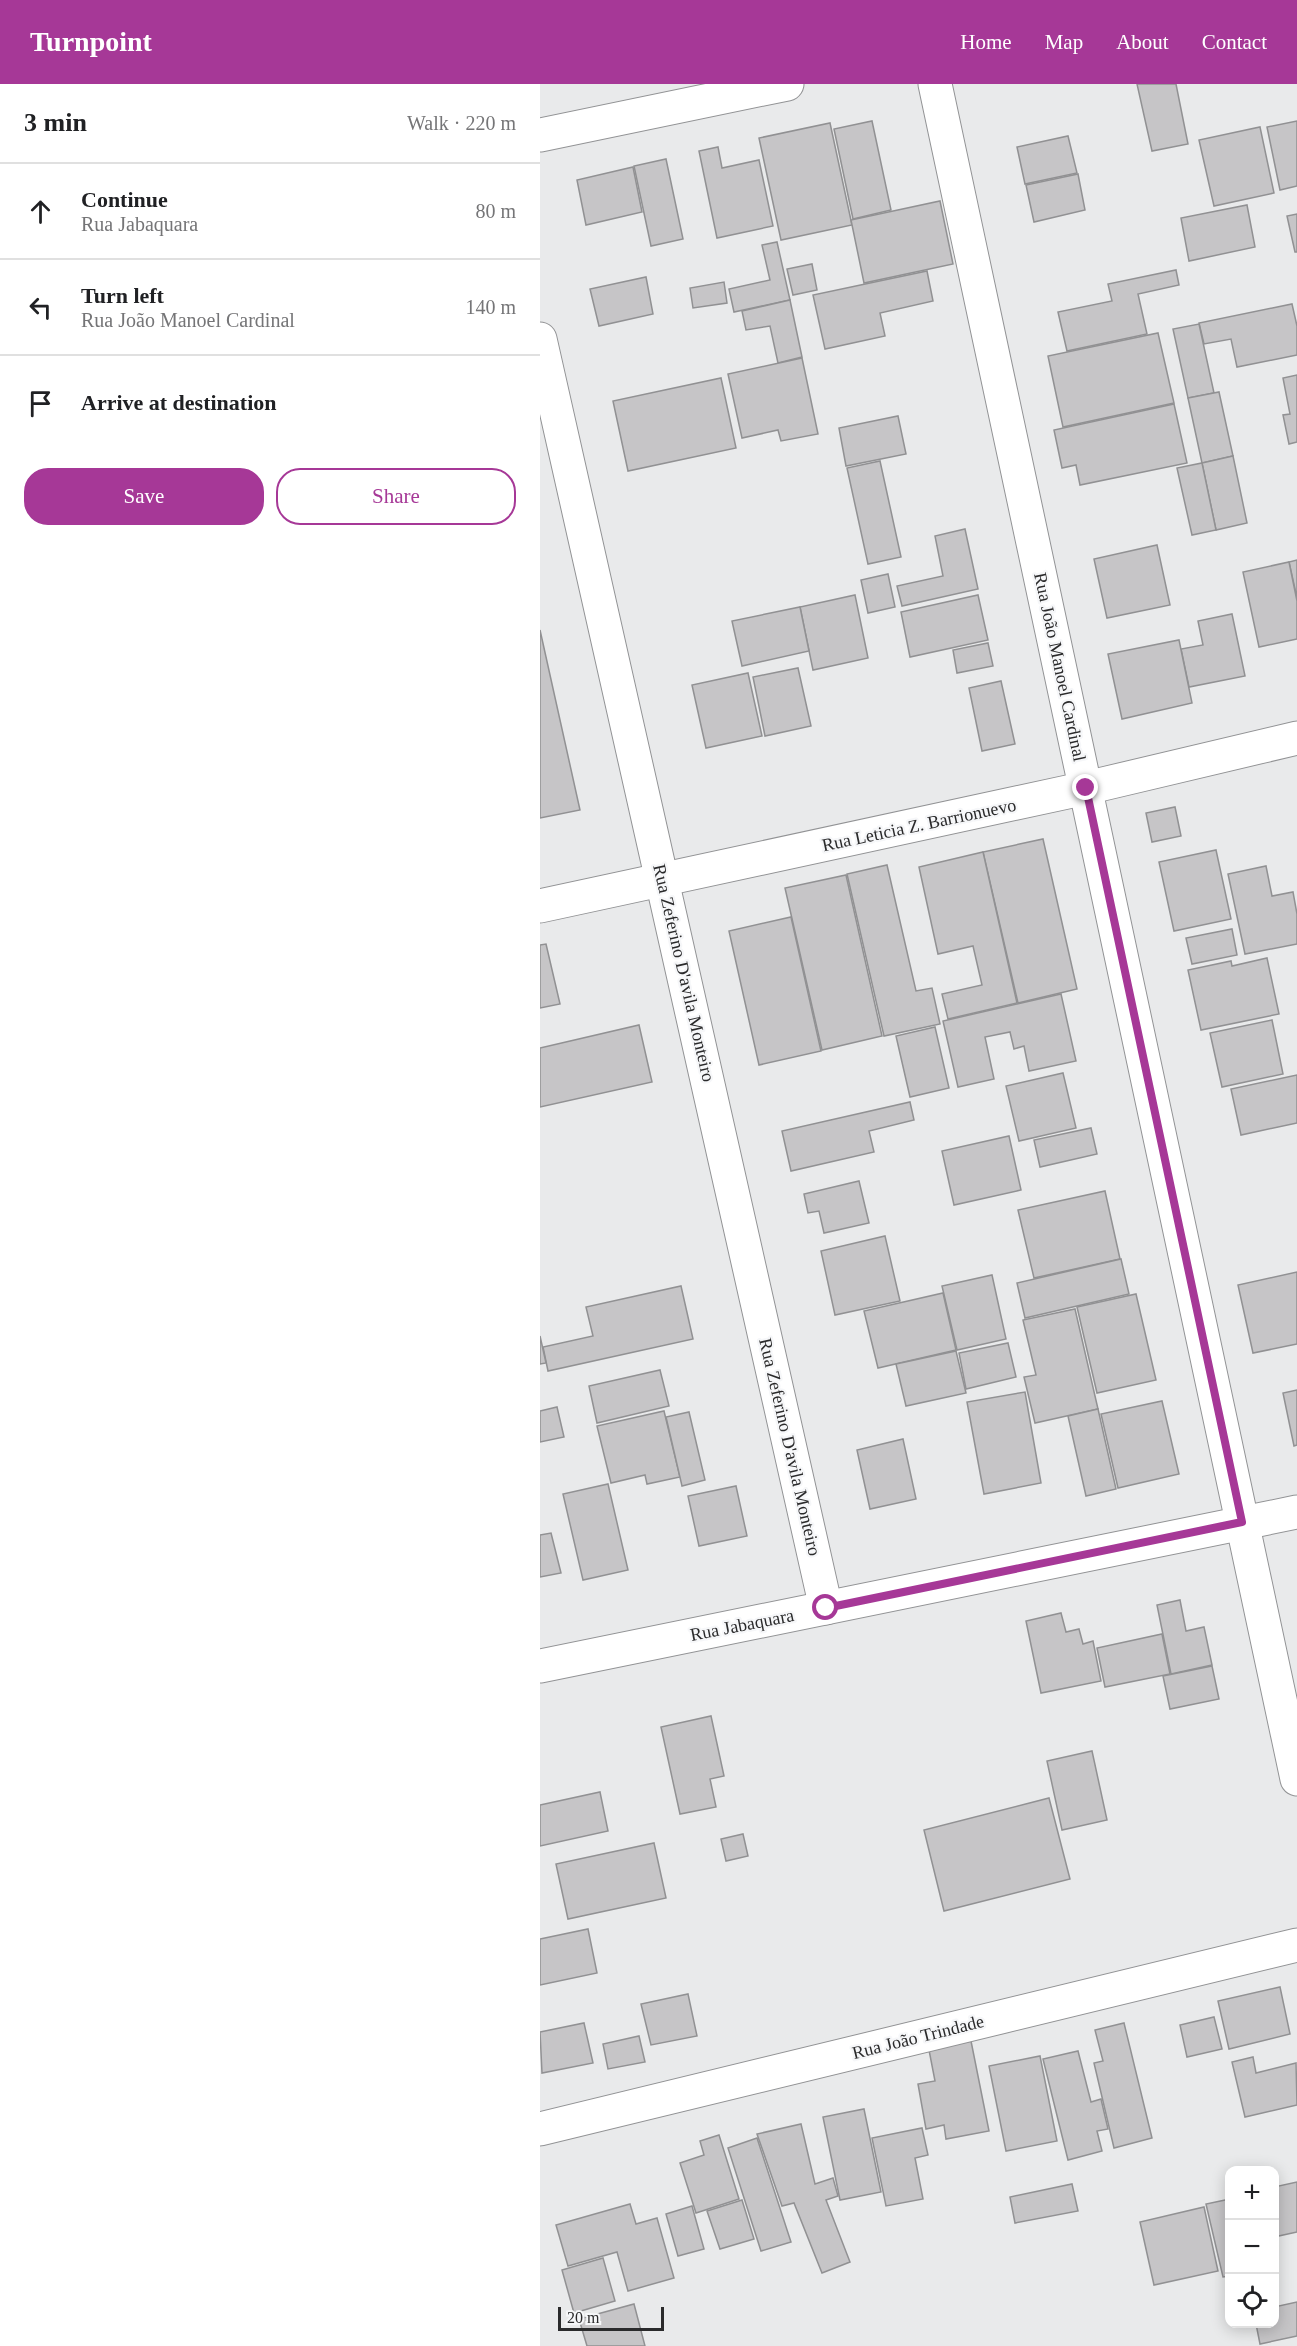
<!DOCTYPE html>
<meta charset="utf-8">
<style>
:root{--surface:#fff;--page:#f2f2f2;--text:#202124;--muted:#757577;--line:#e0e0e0;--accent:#a63897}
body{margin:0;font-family:"Times New Roman",serif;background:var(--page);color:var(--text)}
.controls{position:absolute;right:18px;bottom:18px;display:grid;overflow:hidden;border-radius:12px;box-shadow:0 3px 15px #0003}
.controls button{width:54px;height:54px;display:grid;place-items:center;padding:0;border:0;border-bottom:2px solid var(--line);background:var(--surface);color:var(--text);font:30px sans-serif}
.scale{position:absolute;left:18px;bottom:15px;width:106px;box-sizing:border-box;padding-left:6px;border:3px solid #2a2a2b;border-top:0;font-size:16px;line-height:21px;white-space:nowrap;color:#2a2a2b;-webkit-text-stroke:4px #f6f7f9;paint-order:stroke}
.stop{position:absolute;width:18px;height:18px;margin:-14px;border:4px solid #a63897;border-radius:50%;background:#fff}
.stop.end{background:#a63897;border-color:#fff;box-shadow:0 2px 6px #0008}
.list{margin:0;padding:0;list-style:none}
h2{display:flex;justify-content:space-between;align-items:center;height:78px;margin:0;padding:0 24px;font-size:26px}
h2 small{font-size:20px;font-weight:400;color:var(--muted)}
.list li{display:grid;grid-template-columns:39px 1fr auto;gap:18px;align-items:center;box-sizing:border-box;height:96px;padding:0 24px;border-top:2px solid var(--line)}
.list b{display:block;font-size:22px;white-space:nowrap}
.list p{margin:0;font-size:20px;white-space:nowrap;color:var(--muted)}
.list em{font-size:20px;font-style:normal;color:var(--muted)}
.actions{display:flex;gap:12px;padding:18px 24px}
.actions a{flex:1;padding:14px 0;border:2px solid var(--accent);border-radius:24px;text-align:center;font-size:21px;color:var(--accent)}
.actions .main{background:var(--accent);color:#fff}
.icon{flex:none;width:33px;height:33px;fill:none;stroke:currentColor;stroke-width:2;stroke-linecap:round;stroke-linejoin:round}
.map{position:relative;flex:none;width:757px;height:2262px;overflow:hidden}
header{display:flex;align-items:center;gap:36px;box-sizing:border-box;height:84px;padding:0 30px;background:var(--accent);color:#fff}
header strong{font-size:28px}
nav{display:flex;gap:33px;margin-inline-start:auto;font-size:21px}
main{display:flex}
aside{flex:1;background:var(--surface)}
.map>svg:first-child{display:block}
.building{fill:#c6c5c7;stroke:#919193;stroke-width:1.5}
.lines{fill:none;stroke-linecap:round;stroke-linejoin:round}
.minor-casing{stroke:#929395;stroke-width:35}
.minor{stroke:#fff;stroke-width:33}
.route{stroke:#a63897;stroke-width:8}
.labels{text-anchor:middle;stroke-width:4.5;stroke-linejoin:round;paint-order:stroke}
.street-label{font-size:18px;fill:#2a2a2b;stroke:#f6f7f9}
</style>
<header>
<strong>Turnpoint</strong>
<nav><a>Home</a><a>Map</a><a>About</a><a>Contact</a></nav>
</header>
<main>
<aside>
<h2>3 min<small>Walk · 220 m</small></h2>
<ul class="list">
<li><svg class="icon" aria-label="ahead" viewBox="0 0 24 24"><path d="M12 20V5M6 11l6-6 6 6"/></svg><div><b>Continue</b><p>Rua Jabaquara</p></div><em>80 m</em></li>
<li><svg class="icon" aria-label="left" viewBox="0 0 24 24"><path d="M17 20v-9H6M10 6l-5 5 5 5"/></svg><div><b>Turn left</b><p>Rua João Manoel Cardinal</p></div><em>140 m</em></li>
<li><svg class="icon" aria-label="arrive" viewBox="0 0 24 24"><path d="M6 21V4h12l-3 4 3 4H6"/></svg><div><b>Arrive at destination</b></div></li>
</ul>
<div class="actions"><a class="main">Save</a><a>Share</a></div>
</aside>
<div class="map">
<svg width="757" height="2262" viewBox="0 0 757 2262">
<rect width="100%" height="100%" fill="#e9eaeb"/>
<!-- building -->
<g class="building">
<path d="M 597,0 L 636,0 L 648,60 L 612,67 Z"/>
<path d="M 332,37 L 351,126 L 313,135 L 294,45 Z"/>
<path d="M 757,37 L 757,102 L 740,106 L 727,43 Z"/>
<path d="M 290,39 L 312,141 L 241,156 L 219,54 Z"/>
<path d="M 720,43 L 734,109 L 674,122 L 659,56 Z"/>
<path d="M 528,52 L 537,89 L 485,100 L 477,63 Z"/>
<path d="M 178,63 L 182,84 L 219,76 L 233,142 L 177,154 L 159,67 Z"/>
<path d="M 126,75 L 143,155 L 111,162 L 94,82 Z"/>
<path d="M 93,83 L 102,128 L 46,141 L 37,96 Z"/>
<path d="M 538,90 L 545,126 L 494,138 L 486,101 Z"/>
<path d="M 400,117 L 413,180 L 324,199 L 311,136 Z"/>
<path d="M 707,121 L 715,163 L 649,177 L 641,134 Z"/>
<path d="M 757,130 L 757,168 L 755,168 L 747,132 Z"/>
<path d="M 237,158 L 250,216 L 194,228 L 189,205 L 230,196 L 222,161 Z"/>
<path d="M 272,180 L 277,206 L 253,211 L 247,185 Z"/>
<path d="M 636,186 L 639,201 L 598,210 L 607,250 L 527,267 L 518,228 L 572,217 L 568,200 Z"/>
<path d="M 387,187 L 393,217 L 340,229 L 345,252 L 285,265 L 273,211 Z"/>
<path d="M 106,193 L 113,230 L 59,242 L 50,205 Z"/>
<path d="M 184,198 L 187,219 L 153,224 L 150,204 Z"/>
<path d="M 250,216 L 262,273 L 238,279 L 230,242 L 206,246 L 202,227 Z"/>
<path d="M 752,220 L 757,242 L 757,271 L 697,283 L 691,255 L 664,260 L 659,239 Z"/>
<path d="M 659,240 L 674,309 L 648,314 L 633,245 Z"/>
<path d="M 618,249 L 634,319 L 523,343 L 508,272 Z"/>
<path d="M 262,274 L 278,350 L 241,357 L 238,346 L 202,354 L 188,290 Z"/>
<path d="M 757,291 L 757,358 L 749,360 L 743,331 L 750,330 L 743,294 Z"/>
<path d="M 181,294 L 196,364 L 88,387 L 73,317 Z"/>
<path d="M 679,308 L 693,372 L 662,379 L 648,314 Z"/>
<path d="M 634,320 L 647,379 L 540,401 L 536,381 L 522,384 L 514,346 Z"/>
<path d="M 358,332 L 366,370 L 306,382 L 299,344 Z"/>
<path d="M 693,372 L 707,439 L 676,446 L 662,379 Z"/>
<path d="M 340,377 L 361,473 L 328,480 L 307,384 Z"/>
<path d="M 662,379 L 676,446 L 652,451 L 637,384 Z"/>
<path d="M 425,445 L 438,505 L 362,522 L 357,502 L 403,492 L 395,452 Z"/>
<path d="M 617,461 L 630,521 L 567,534 L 554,475 Z"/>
<path d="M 757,476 L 757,514 L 749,478 Z"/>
<path d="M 749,478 L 757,517 L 757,555 L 719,563 L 703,488 Z"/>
<path d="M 348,490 L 355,523 L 328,529 L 321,496 Z"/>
<path d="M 315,511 L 328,574 L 273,586 L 260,523 Z"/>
<path d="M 438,511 L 448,556 L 370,573 L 361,528 Z"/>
<path d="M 260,523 L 269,567 L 202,582 L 192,537 Z"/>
<path d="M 692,530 L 705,592 L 649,603 L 641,565 L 663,561 L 658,537 Z"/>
<path d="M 0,546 L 40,726 L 0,734 Z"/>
<path d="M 639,556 L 652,619 L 582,635 L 568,570 Z"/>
<path d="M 448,559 L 453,582 L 417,589 L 413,566 Z"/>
<path d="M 258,584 L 271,642 L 225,652 L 213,593 Z"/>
<path d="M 208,589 L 222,652 L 166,664 L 152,601 Z"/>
<path d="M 461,597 L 475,660 L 442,667 L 429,604 Z"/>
<path d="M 635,723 L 641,752 L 612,758 L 606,729 Z"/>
<path d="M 503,755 L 537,905 L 478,919 L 443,768 Z"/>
<path d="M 676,766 L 691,835 L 634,847 L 619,778 Z"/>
<path d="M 443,768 L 477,919 L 408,935 L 402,910 L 442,901 L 433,862 L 398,870 L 379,783 Z"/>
<path d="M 347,781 L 376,907 L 392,904 L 400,940 L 344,952 L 307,790 Z"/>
<path d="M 726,782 L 732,812 L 753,808 L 757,830 L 757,860 L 705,870 L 688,790 Z"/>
<path d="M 306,791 L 342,952 L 282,966 L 245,804 Z"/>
<path d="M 251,833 L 281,967 L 219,981 L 189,847 Z"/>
<path d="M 692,845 L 697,871 L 652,880 L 646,854 Z"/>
<path d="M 6,860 L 20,920 L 0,924 L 0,861 Z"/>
<path d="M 727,874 L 739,930 L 661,946 L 648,886 L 691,877 L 692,882 Z"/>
<path d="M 521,910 L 536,977 L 489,987 L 484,962 L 474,965 L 470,948 L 445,953 L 454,995 L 418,1003 L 403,937 Z"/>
<path d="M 732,936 L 743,990 L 682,1003 L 670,949 Z"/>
<path d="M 99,941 L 112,998 L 0,1023 L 0,964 Z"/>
<path d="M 395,943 L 409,1004 L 370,1013 L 356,952 Z"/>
<path d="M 523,989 L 536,1044 L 479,1057 L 466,1002 Z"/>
<path d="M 757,991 L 757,1039 L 701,1051 L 691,1005 Z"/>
<path d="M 370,1018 L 374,1036 L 329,1047 L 334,1068 L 251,1087 L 242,1047 Z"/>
<path d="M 551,1044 L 557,1070 L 500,1083 L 494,1056 Z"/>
<path d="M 469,1052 L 481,1106 L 414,1121 L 402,1067 Z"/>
<path d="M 319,1097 L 329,1139 L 284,1149 L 279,1127 L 268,1129 L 264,1110 Z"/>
<path d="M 565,1107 L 580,1175 L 494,1194 L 478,1126 Z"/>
<path d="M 345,1152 L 360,1217 L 295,1231 L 281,1167 Z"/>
<path d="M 581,1175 L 589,1210 L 485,1234 L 477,1199 Z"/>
<path d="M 757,1188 L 757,1260 L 713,1269 L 698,1201 Z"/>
<path d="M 452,1191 L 466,1255 L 417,1266 L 402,1202 Z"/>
<path d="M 141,1202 L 153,1255 L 8,1287 L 3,1263 L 53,1252 L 46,1223 Z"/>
<path d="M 403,1209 L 416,1266 L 338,1284 L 324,1227 Z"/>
<path d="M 596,1210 L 616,1296 L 557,1309 L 537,1223 Z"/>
<path d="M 535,1225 L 558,1325 L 495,1339 L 484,1293 L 496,1291 L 483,1236 Z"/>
<path d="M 0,1252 L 6,1279 L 0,1280 Z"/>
<path d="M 468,1259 L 476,1293 L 426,1305 L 419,1269 Z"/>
<path d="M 416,1267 L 426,1309 L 366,1322 L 356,1280 Z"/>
<path d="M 120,1286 L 129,1322 L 57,1339 L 49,1302 Z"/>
<path d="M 757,1306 L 757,1361 L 754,1362 L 743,1309 Z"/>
<path d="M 485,1308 L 501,1399 L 444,1410 L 427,1318 Z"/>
<path d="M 622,1317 L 639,1390 L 578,1404 L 561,1330 Z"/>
<path d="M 17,1323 L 24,1353 L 0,1358 L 0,1327 Z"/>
<path d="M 558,1325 L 576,1405 L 546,1412 L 528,1332 Z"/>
<path d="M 124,1327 L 140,1393 L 107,1400 L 105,1391 L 71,1399 L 57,1342 Z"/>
<path d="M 149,1328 L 165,1396 L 142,1402 L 126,1333 Z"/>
<path d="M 363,1355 L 376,1415 L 330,1425 L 317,1366 Z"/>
<path d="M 68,1400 L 88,1486 L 43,1496 L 23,1410 Z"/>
<path d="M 196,1402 L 207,1452 L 159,1462 L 148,1412 Z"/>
<path d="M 11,1449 L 21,1489 L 0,1493 L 0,1451 Z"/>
<path d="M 640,1516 L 646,1547 L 664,1543 L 672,1581 L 631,1590 L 617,1521 Z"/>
<path d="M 521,1529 L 526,1548 L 539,1545 L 543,1560 L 553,1557 L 561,1597 L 501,1609 L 486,1537 Z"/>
<path d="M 622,1550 L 630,1590 L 565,1603 L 557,1564 Z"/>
<path d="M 672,1582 L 679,1615 L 630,1625 L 623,1592 Z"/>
<path d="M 171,1632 L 184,1692 L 170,1695 L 176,1723 L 140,1730 L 121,1643 Z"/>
<path d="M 552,1667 L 567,1736 L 522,1746 L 507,1677 Z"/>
<path d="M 60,1708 L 68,1747 L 0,1762 L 0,1721 Z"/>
<path d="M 509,1714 L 530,1795 L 404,1827 L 384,1746 Z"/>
<path d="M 203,1750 L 208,1772 L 186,1777 L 181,1755 Z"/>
<path d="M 114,1759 L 126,1814 L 28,1835 L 16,1780 Z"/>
<path d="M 48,1845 L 57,1889 L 0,1901 L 0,1855 Z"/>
<path d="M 740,1903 L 750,1950 L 689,1965 L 678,1917 Z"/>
<path d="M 148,1910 L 157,1952 L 111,1961 L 101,1920 Z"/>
<path d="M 674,1933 L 682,1965 L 647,1973 L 640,1941 Z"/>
<path d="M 44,1939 L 53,1979 L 2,1989 L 0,1948 Z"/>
<path d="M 584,1939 L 612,2054 L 574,2064 L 554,1979 L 563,1977 L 555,1946 Z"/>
<path d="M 99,1952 L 105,1978 L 68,1985 L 63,1960 Z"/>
<path d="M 431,1957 L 449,2047 L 406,2055 L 404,2041 L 386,2045 L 378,2000 L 395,1997 L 389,1966 Z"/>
<path d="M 538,1967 L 551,2018 L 561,2015 L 568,2045 L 557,2047 L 562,2067 L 528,2076 L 503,1975 Z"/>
<path d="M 500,1972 L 517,2057 L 466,2067 L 449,1982 Z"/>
<path d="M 713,1973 L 716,1989 L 756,1979 L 757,2021 L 705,2033 L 692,1978 Z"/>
<path d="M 324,2025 L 341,2108 L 300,2116 L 283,2033 Z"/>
<path d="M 261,2040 L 275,2100 L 293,2094 L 298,2112 L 286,2116 L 310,2178 L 282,2189 L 254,2119 L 242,2122 L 217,2050 Z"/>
<path d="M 382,2044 L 388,2071 L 375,2074 L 383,2115 L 346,2122 L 332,2054 Z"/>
<path d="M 179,2051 L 199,2115 L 156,2129 L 140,2079 L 164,2071 L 160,2057 Z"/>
<path d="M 217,2054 L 251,2158 L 221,2167 L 188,2064 Z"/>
<path d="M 757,2098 L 757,2148 L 734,2153 L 734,2103 Z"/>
<path d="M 532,2100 L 538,2127 L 475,2139 L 470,2113 Z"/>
<path d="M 690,2115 L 690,2192 L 683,2193 L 666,2120 Z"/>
<path d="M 202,2116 L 214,2155 L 180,2165 L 167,2127 Z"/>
<path d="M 90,2120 L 96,2140 L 117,2134 L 134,2194 L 88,2207 L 77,2168 L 28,2182 L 16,2141 Z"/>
<path d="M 152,2122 L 164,2165 L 138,2172 L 126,2130 Z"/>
<path d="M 664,2123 L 678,2187 L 614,2201 L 600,2138 Z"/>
<path d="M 63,2174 L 75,2217 L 34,2229 L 22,2186 Z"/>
<path d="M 757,2218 L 757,2252 L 720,2260 L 716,2240 L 734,2240 L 734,2223 Z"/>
<path d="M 94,2220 L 105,2262 L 47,2262 L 39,2235 Z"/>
</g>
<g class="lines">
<defs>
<g id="minor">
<path d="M 395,0 L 757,1695"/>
<path d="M 0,51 L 247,0"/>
<path d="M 0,255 L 286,1524"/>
<path d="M 0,822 L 546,704 L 757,654"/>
<path d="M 0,1582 L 757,1428"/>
<path d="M 0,2045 L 757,1861"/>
</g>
</defs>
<!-- minor casing -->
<use href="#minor" class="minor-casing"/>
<!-- minor -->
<use href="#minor" class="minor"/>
</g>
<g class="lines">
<!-- route -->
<path class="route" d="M 286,1524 L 702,1438 L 546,704"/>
</g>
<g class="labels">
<!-- street labels -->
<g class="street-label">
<text transform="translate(520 583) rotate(78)" y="6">Rua João Manoel Cardinal</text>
<text transform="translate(379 741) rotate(-12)" y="6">Rua Leticia Z. Barrionuevo</text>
<text transform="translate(144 889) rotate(77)" y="6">Rua Zeferino D'avila Monteiro</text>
<text transform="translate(250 1363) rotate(77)" y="6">Rua Zeferino D'avila Monteiro</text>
<text transform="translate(202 1541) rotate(-11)" y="6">Rua Jabaquara</text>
<text transform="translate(378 1953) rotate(-14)" y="6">Rua João Trindade</text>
</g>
</g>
</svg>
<div class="controls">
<button>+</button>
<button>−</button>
<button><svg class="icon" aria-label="locate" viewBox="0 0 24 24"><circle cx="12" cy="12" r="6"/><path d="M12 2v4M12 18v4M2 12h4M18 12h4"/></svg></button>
</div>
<div class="scale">20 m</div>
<div class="stop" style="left:286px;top:1524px"></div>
<div class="stop end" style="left:546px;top:704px"></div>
</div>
</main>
